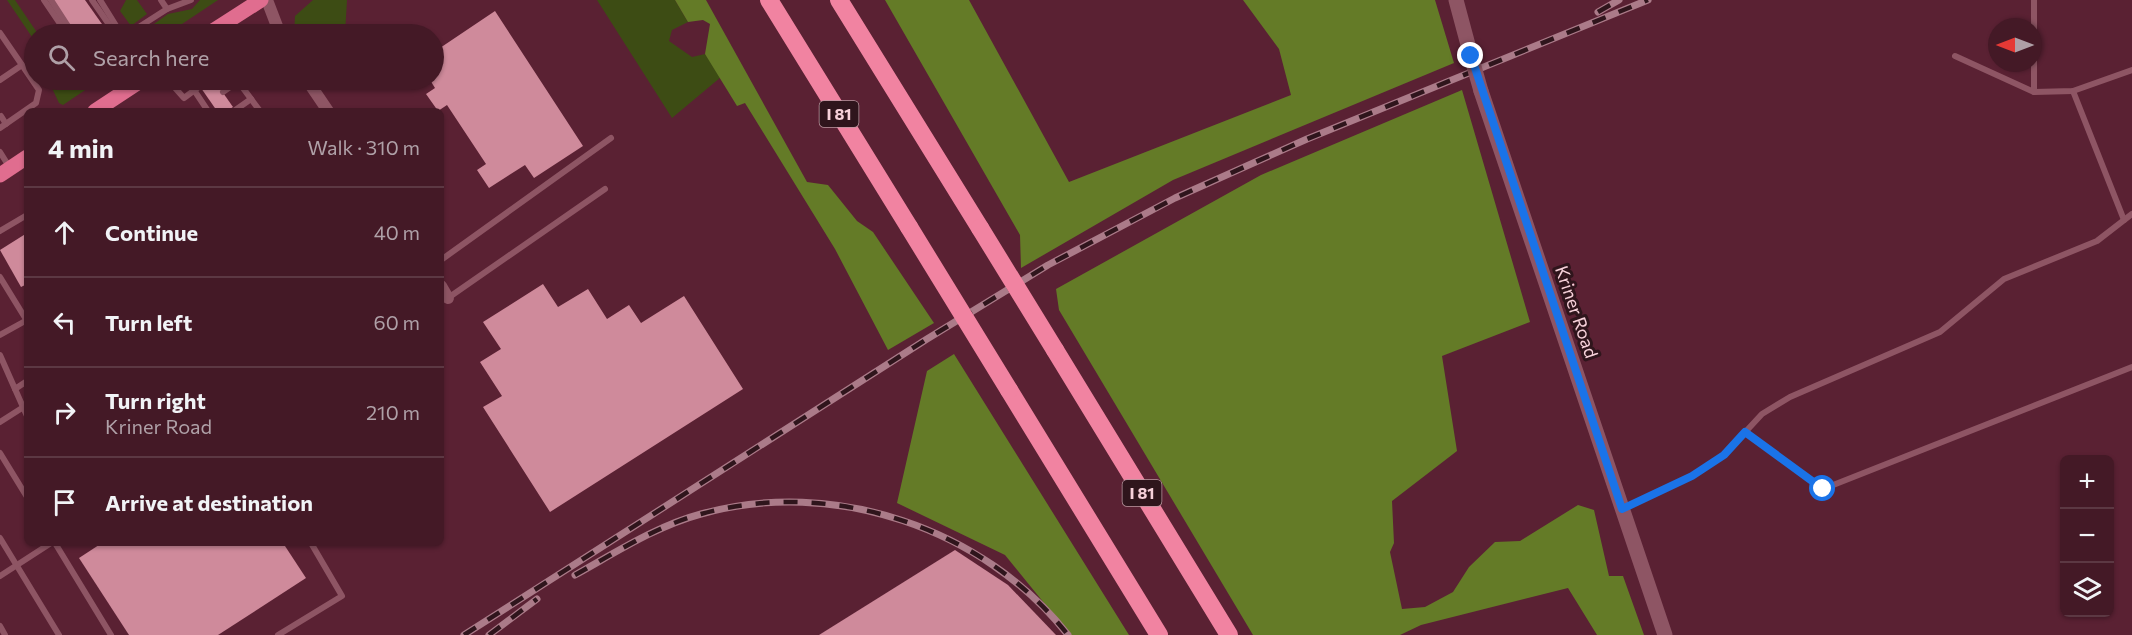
<!DOCTYPE html>
<meta charset="utf-8">
<style>
:root{--surface:#441926;--page:#4b222e;--text:#f1f3f6;--muted:#afa0a7;--line:#5c3843}
body{margin:0;font-family:Commissioner,sans-serif;background:var(--page);color:var(--text)}
.controls{position:absolute;right:18px;bottom:18px;display:grid;overflow:hidden;border-radius:9px;box-shadow:0 2px 4px #0004}
.controls button{width:54px;height:54px;display:grid;place-items:center;padding:0;border:0;border-bottom:2px solid var(--line);background:var(--surface);color:var(--text);font:30px sans-serif}
.compass{position:absolute;left:1988px;top:18px;width:54px;height:54px;border-radius:50%;background:var(--surface);box-shadow:0 2px 4px #0004;rotate:270deg}
.stop{position:absolute;width:18px;height:18px;margin:-14px;border:4px solid #1a73e8;border-radius:50%;background:#fff}
.stop.end{background:#1a73e8;border-color:#fff;box-shadow:0 2px 6px #0008}
.list{margin:0;padding:0;list-style:none}
h2{display:flex;justify-content:space-between;align-items:center;height:78px;margin:0;padding:0 24px;font-size:26px}
h2 small{font-size:20px;font-weight:400;color:var(--muted)}
.list li{display:grid;grid-template-columns:39px 1fr auto;gap:18px;align-items:center;box-sizing:border-box;height:90px;padding:0 24px;border-top:2px solid var(--line)}
.list b{display:block;font-size:22px;white-space:nowrap}
.list p{margin:0;font-size:20px;white-space:nowrap;color:var(--muted)}
.list em{font-size:20px;font-style:normal;color:var(--muted)}
.icon{flex:none;width:33px;height:33px;fill:none;stroke:currentColor;stroke-width:2;stroke-linecap:round;stroke-linejoin:round}
.map{position:relative;flex:none;width:2132px;height:635px;overflow:hidden}
.search{position:absolute;background:var(--surface);box-shadow:0 2px 4px #0004;left:24px;top:24px;width:420px;height:66px;display:flex;align-items:center;gap:15px;box-sizing:border-box;padding:0 21px;border-radius:33px;color:var(--muted);font-size:22px}
.panel{position:absolute;background:var(--surface);box-shadow:0 2px 4px #0004;left:24px;top:108px;width:420px;height:438px;border-radius:9px}
.map>svg:first-child{display:block}
.green{fill:#3d4c14}
.forest{fill:#647b27}
.building{fill:#cf8a9b}
.lines{fill:none;stroke-linecap:round;stroke-linejoin:round}
.service{stroke:#8e5564;stroke-width:6}
.minor{stroke:#8e5564;stroke-width:12}
.tertiary{stroke:#8e5564;stroke-width:15}
.primary{stroke:#e06d8f;stroke-width:15}
.motorway{stroke:#f183a1;stroke-width:18}
.rail-casing{stroke:#ab7b89;stroke-width:7}
.rail{stroke:#2f151c;stroke-width:4.5;stroke-dasharray:14;stroke-linecap:butt}
.tertiary-bridge{stroke:#8e5564;stroke-width:15}
.motorway-bridge{stroke:#f183a1;stroke-width:18}
.route{stroke:#1a73e8;stroke-width:8}
.labels{text-anchor:middle;stroke-width:6;stroke-linejoin:round;paint-order:stroke}
.shield{fill:#2f151c;stroke:#bb99a1;stroke-width:1.5}
.shield-label{font-size:16px;font-weight:bold;fill:#f7d1da}
.street-label{font-size:18px;fill:#f7d1da;stroke:#2f151c}
</style>
<div class="map">
<svg width="2132" height="635" viewBox="0 0 2132 635">
<rect width="100%" height="100%" fill="#5a2133"/>
<!-- green -->
<g class="green">
<path d="M 7,0 L 15,0 L 38,34 L 34,34 L 34,40 Z"/>
<path d="M 126,0 L 137,0 L 147,14 L 131,26 L 120,11 Z"/>
<path d="M 200,0 L 218,0 L 167,34 L 140,34 L 168,14 L 192,9 Z"/>
<path d="M 313,0 L 347,0 L 345,34 L 294,34 L 295,16 Z"/>
<path d="M 597,0 L 675,0 L 688,22 L 672,30 L 669,41 L 692,57 L 705,54 L 721,77 L 672,118 Z"/>
<path d="M 58,80 L 68,80 L 71,83 L 75,80 L 100,80 L 63,105 L 59,103 L 51,86 Z"/>
</g>
<!-- forest -->
<g class="forest">
<path d="M 675,0 L 706,0 L 807,182 L 828,185 L 857,221 L 873,232 L 934,323 L 888,350 L 835,249 L 745,103 L 737,106 L 705,54 L 710,24 L 703,20 L 688,22 Z"/>
<path d="M 885,0 L 969,0 L 1069,182 L 1291,95 L 1279,49 L 1243,0 L 1435,0 L 1454,63 L 1173,180 L 1021,268 L 1020,235 Z"/>
<path d="M 1462,90 L 1530,322 L 1442,356 L 1457,451 L 1392,501 L 1394,543 L 1390,552 L 1402,609 L 1425,607 L 1453,592 L 1469,567 L 1495,542 L 1520,541 L 1578,505 L 1594,510 L 1609,576 L 1623,576 L 1644,635 L 1597,635 L 1568,588 L 1421,625 L 1400,635 L 1253,635 L 1059,310 L 1056,289 L 1261,175 Z"/>
<path d="M 954,354 L 1129,635 L 1070,635 L 1005,555 L 897,503 L 927,371 Z"/>
</g>
<!-- building -->
<g class="building">
<path d="M 52,0 L 85,0 L 109,34 L 76,34 Z"/>
<path d="M 495,11 L 583,146 L 534,178 L 525,165 L 489,188 L 477,170 L 486,164 L 447,105 L 438,111 L 426,94 L 435,88 L 430,80 L 434,80 L 434,52 Z"/>
<path d="M 214,80 L 233,107 L 227,111 L 217,111 L 201,88 Z"/>
<path d="M 27,233 L 27,284 L 21,287 L 0,250 Z"/>
<path d="M 543,284 L 558,307 L 588,289 L 607,319 L 629,305 L 641,323 L 684,296 L 743,389 L 550,512 L 483,407 L 502,396 L 480,362 L 501,349 L 483,322 Z"/>
<path d="M 102,543 L 283,543 L 306,578 L 218,635 L 129,635 L 79,558 Z"/>
<path d="M 955,550 L 1008,585 L 1056,635 L 819,635 Z"/>
</g>
<g class="lines">
<!-- service -->
<g class="service">
<path d="M 44,0 L 67,34"/>
<path d="M 51,0 L 73,34"/>
<path d="M 92,0 L 110,26 L 121,33"/>
<path d="M 100,0 L 120,32"/>
<path d="M 161,0 L 167,9"/>
<path d="M 2034,0 L 2034,92"/>
<path d="M 0,33 L 22,65 L 0,80"/>
<path d="M 128,34 L 167,9 L 191,0"/>
<path d="M 1955,56 L 2034,92 L 2073,91 L 2132,70"/>
<path d="M 168,80 L 184,98 L 208,80"/>
<path d="M 237,80 L 260,111"/>
<path d="M 194,90 L 208,111"/>
<path d="M 2073,91 L 2124,220"/>
<path d="M 223,92 L 240,80"/>
<path d="M 234,111 L 251,99"/>
<path d="M 1,116 L 6,124"/>
<path d="M 0,128 L 36,103 L 39,90 L 22,65"/>
<path d="M 0,152 L 10,168"/>
<path d="M 0,231 L 27,215"/>
<path d="M 441,260 L 611,138"/>
<path d="M 0,277 L 27,321"/>
<path d="M 448,298 L 605,189"/>
<path d="M 0,335 L 27,320"/>
<path d="M 0,355 L 15,389 L 27,381"/>
<path d="M 15,389 L 27,416"/>
<path d="M 0,422 L 22,408"/>
<path d="M 1745,432 L 1823,489 L 2132,367"/>
<path d="M 0,453 L 27,497"/>
<path d="M 1624,508 L 1692,476 L 1724,455 L 1762,414 L 1790,397 L 1940,332 L 2004,279 L 2097,241 L 2132,214"/>
<path d="M 0,538 L 59,635"/>
<path d="M 55,543 L 111,635"/>
<path d="M 0,576 L 51,543"/>
<path d="M 0,626 L 5,635"/>
<path d="M 278,635 L 342,596 L 311,543"/>
</g>
<!-- minor -->
<g class="minor">
<path d="M 267,0 L 280,34"/>
<path d="M 307,80 L 328,111"/>
<path d="M 441,286 L 448,298"/>
</g>
<!-- tertiary -->
<g class="tertiary">
<path d="M 1456,0 L 1471,56"/>
<path d="M 1481,91 L 1665,635"/>
</g>
<!-- primary -->
<g class="primary">
<path d="M 208,34 L 261,0"/>
<path d="M 95,111 L 142,80"/>
<path d="M 0,175 L 27,157"/>
</g>
<!-- motorway -->
<g class="motorway">
<path d="M 769,0 L 909,227"/>
<path d="M 839,0 L 980,228"/>
<path d="M 1055,350 L 1229,635"/>
<path d="M 1009,390 L 1159,635"/>
</g>
<defs>
<g id="rail">
<path d="M 1598,12 L 1619,0"/>
<path d="M 575,575 C 615,553 656,526 701,514 C 833,477 984,528 1068,635"/>
<path d="M 464,635 L 927,339 L 1048,265 L 1175,198 L 1307,139 L 1648,0"/>
<path d="M 489,635 L 537,599"/>
</g>
</defs>
<!-- rail casing -->
<use href="#rail" class="rail-casing"/>
<!-- rail -->
<use href="#rail" class="rail"/>
<!-- tertiary-bridge -->
<path class="tertiary-bridge" d="M 1471,56 L 1481,91"/>
<!-- motorway-bridge -->
<g class="motorway-bridge">
<path d="M 909,227 L 1009,390"/>
<path d="M 980,228 L 1055,350"/>
</g>
</g>
<g class="lines">
<!-- route -->
<path class="route" d="M 1471,56 L 1622,509 L 1692,476 L 1724,455 L 1745,432 L 1823,489"/>
</g>
<g class="labels">
<!-- shield labels -->
<g class="shield">
<rect x="819.5" y="101" width="39" height="26" rx="4.5"/>
<rect x="1122.5" y="480" width="39" height="26" rx="4.5"/>
</g>
<g class="shield-label">
<text x="839" y="120">I 81</text>
<text x="1142" y="499">I 81</text>
</g>
<!-- street labels -->
<g class="street-label">
<text transform="translate(1576 312) rotate(71)" y="6">Kriner Road</text>
</g>
</g>
</svg>
<div class="controls">
<button>+</button>
<button>−</button>
<button><svg class="icon" aria-label="layers" viewBox="0 0 24 24"><path d="M12 4l9 5-9 5-9-5zM3 14l9 5 9-5"/></svg></button>
</div>
<svg class="compass" viewBox="-18 -18 36 36"><path d="M0-13l5 13h-10z" fill="#e53935"/><path d="M0 13l5-13h-10z" fill="#afa0a7"/></svg>
<div class="stop" style="left:1823px;top:489px"></div>
<div class="stop end" style="left:1471px;top:56px"></div>
<div class="search"><svg class="icon" aria-label="search" viewBox="0 0 24 24"><circle cx="10" cy="10" r="6"/><path d="M15 15l6 6"/></svg>Search here</div>
<section class="panel">
<h2>4 min<small>Walk · 310 m</small></h2>
<ul class="list">
<li><svg class="icon" aria-label="ahead" viewBox="0 0 24 24"><path d="M12 20V5M6 11l6-6 6 6"/></svg><div><b>Continue</b></div><em>40 m</em></li>
<li><svg class="icon" aria-label="left" viewBox="0 0 24 24"><path d="M17 20v-9H6M10 6l-5 5 5 5"/></svg><div><b>Turn left</b></div><em>60 m</em></li>
<li><svg class="icon" aria-label="right" viewBox="0 0 24 24"><path d="M7 20v-9h11M14 6l5 5-5 5"/></svg><div><b>Turn right</b><p>Kriner Road</p></div><em>210 m</em></li>
<li><svg class="icon" aria-label="arrive" viewBox="0 0 24 24"><path d="M6 21V4h12l-3 4 3 4H6"/></svg><div><b>Arrive at destination</b></div></li>
</ul>
</section>
</div>
